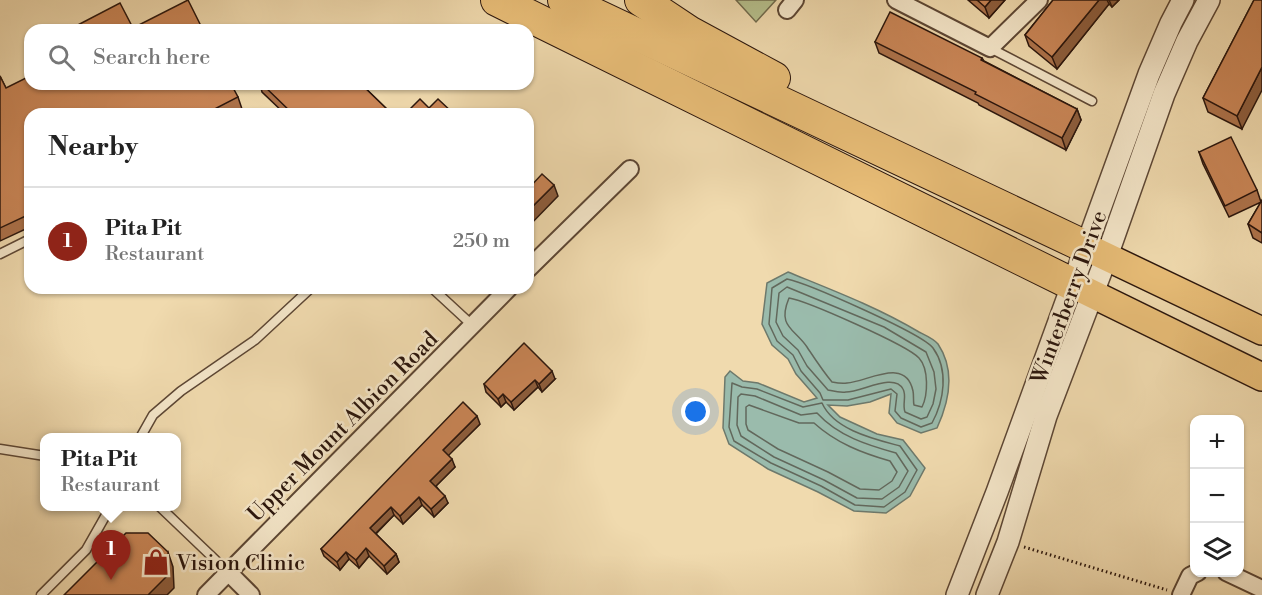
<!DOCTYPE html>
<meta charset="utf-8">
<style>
:root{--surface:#fff;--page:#f6f6f6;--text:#222;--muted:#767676;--line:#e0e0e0;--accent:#8f2418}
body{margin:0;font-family:"Libre Bodoni",serif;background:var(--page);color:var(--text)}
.controls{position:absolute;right:18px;bottom:18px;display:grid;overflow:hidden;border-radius:12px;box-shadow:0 2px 4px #0004}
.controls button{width:54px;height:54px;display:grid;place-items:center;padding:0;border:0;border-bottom:2px solid var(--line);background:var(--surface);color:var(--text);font:30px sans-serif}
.you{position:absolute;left:696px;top:412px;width:21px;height:21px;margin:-15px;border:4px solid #fff;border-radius:50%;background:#1a73e8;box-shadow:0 0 0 9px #1a73e833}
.badge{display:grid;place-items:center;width:39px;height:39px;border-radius:50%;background:var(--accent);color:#fff;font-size:20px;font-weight:700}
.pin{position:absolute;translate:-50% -50px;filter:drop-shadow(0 2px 3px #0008)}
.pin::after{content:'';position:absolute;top:32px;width:21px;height:18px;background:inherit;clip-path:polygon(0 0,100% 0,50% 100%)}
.popup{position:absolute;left:40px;top:433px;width:141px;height:78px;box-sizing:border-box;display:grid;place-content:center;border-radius:12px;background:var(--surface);filter:drop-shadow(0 2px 4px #0005);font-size:20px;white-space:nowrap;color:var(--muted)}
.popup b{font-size:22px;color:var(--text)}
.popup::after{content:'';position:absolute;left:50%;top:100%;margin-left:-12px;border:12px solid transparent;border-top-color:var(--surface)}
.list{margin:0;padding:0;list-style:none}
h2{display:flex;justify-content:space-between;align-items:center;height:78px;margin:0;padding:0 24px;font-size:26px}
h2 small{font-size:20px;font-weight:400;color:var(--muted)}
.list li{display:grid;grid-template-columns:39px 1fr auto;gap:18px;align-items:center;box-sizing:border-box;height:108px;padding:0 24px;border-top:2px solid var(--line)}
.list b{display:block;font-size:22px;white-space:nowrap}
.list p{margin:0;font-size:20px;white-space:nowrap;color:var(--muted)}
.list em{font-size:20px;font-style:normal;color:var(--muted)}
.icon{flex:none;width:33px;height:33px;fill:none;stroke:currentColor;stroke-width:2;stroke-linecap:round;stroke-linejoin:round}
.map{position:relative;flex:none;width:1262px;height:595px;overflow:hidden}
.search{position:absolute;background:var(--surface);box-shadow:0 2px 4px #0004;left:24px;top:24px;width:510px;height:66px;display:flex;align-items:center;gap:15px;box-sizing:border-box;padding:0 21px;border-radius:18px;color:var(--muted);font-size:22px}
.panel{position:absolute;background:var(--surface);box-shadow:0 2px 4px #0004;left:24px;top:108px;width:510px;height:186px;border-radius:18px}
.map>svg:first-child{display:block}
.green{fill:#b6c08d;stroke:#706a4c;stroke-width:1.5}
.water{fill:#9abbac;stroke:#6d796c;stroke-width:1.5}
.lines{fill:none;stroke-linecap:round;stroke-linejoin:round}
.shore{stroke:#62685c;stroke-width:1.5}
.service-casing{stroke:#5c4634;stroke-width:11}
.minor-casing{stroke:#5c4634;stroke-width:20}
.tertiary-casing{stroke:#5c4634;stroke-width:24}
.primary-casing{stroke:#2a150c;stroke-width:30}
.motorway-casing{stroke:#2a150c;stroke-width:34}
.path{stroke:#2a150c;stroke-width:3;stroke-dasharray:1.5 3;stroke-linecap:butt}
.service{stroke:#f5e7ca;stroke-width:8}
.minor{stroke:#f5e7ca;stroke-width:16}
.tertiary{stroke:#f5e7ca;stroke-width:21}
.primary{stroke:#e8bd77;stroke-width:27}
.motorway{stroke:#e8bd77;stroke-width:32}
.wall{fill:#ad724a;stroke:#2a150c;stroke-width:1.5}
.shaded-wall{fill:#8d5d3c;stroke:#2a150c;stroke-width:1.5}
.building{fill:#c98556;stroke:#2a150c;stroke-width:1.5}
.labels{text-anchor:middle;stroke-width:5;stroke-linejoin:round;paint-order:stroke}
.street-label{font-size:22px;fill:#2a150c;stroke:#f5e7ca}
.poi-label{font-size:22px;fill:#2a150c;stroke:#f5e7ca;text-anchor:start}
</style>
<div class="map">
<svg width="1262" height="595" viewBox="0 0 1262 595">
<rect width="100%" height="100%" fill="#f0daae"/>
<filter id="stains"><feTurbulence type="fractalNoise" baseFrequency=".00333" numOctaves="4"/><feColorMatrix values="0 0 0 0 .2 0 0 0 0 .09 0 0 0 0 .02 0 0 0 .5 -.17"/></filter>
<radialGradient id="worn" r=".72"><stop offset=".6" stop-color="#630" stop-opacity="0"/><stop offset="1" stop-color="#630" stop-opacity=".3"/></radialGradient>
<!-- green -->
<path class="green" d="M 736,0 L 776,0 L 756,22 Z"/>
<!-- water -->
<path class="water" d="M 788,272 C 832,290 877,307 919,332 C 925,335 934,339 938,344 C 956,371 949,402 937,428 L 921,433 L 897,423 L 889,413 L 891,394 L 870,402 L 847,406 L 828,405 L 840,417 L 877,434 L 903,440 L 925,468 L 910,496 L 886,513 L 854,511 L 818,492 L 768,469 L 729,444 L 723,428 L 725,377 L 730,371 L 743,381 L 758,383 L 804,402 L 817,398 L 796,374 L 788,359 L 772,345 L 762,324 L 767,283 Z"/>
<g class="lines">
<!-- shore -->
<g class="shore">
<path d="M 787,279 C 807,283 923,334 933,348 C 949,370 944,401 932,423 L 921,427 L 901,418 L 895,411 L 897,394 L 891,389 L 848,400 L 823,400 L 820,393 L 801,371 L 793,355 L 777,341 L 769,324 L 772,288 Z"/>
<path d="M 787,287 L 884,327 L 926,352 L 934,372 L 936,389 L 933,404 L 927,417 L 921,419 L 905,412 C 902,404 907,396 903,389 C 894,372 862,392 846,392 C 840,393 833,391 828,390 L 807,366 L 798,350 L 783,336 L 776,322 L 779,293 Z"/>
<path d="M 789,298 C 807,301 907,345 919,358 C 929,369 928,395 922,407 L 914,405 C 913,401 914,396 913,391 C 906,356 867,382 847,383 C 842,384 837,383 832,382 C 822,370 815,359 807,347 C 794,328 777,327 789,298 Z"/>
<path d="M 732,383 L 742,387 L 757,389 L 803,407 L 822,403 C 834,430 874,439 900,446 L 917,470 L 905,492 L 884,507 L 855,505 L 821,486 L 771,463 L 734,441 L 729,427 Z"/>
<path d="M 741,394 L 755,396 L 801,415 L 817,413 C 838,436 867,445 896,453 L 908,471 L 899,487 L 882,499 L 857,498 L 824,480 L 774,457 L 741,436 L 737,425 L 738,397 Z"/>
<path d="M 749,405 L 799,423 L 814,423 C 836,443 862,453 890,461 L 897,472 L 892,481 L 879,490 L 860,489 L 828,472 L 778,449 L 748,430 L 746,424 L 746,407 Z"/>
</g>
<defs>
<g id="service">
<path d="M 990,48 L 1092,101"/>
<path d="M 0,254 L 30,239"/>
<path d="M 432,288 L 472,325"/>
<path d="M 140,438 L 153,415 L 181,391 L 255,340 L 311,288"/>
<path d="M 0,449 L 45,456"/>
<path d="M 159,506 L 228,572"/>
<path d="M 41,595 L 86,550 L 111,506"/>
</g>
<g id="minor">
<path d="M 896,0 L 990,48 L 1039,0"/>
<path d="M 787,10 L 795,0"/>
<path d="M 528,269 L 630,169"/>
<path d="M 228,572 L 251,595"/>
<path d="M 1226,572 L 1262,589"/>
<path d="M 206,595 L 509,288"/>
<path d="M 1181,595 L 1190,576 L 1198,572"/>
</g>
<g id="tertiary">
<path d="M 957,595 L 997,492 L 1149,74 L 1171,23 L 1183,0"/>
<path d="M 987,595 L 1008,542 L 1046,416 L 1107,256 L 1164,94 L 1187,41 L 1209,0"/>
</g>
<g id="primary">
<path d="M 1086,247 L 1262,331"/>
<path d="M 1072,284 L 1262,377"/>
</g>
<g id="motorway">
<path d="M 497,0 L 1072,284"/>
<path d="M 564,0 L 1086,247"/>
<path d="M 641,0 L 689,32 L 774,78"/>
</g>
</defs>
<!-- service casing -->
<use href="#service" class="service-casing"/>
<!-- minor casing -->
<use href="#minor" class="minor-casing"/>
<!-- tertiary casing -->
<use href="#tertiary" class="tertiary-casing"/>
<!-- primary casing -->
<use href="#primary" class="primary-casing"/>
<!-- motorway casing -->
<use href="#motorway" class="motorway-casing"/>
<!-- path -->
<path class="path" d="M 1024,547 L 1167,590"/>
<!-- service -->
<use href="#service" class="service"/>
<!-- minor -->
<use href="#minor" class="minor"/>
<!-- tertiary -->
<use href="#tertiary" class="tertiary"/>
<!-- primary -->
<use href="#primary" class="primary"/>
<!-- motorway -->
<use href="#motorway" class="motorway"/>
</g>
<!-- wall -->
<g class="wall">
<path d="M 968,0 L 1005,0 L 989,18 Z"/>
<path d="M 1053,0 L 1119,0 L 1112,7 L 1109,4 L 1057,69 L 1029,46 L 1025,35 Z"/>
<path d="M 1254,0 L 1242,129 L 1208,112 L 1203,98 Z"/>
<path d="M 875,42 L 982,58 L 984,61 L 1077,109 L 1081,120 L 1066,150 L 979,105 L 978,103 L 879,53 Z"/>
<path d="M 0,76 L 6,88 L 238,97 L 242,109 L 231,114 L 30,114 L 30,227 L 0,241 Z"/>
<path d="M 260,84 L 361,84 L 392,114 L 285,114 L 262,92 Z"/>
<path d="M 1199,152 L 1257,190 L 1261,202 L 1262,200 L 1262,243 L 1253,238 L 1248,224 L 1261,202 L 1229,217 L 1203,164 Z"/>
<path d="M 555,379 L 542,392 L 538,387 L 514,410 L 506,402 L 501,407 L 486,392 L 484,384 Z"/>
<path d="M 480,424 L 448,455 L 455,467 L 436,486 L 448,503 L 434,517 L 422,505 L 403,524 L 394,515 L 376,534 L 396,554 L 399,562 L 387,574 L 369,556 L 359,568 L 349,559 L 340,570 L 324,556 L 321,549 Z"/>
</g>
<!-- shaded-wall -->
<g class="shaded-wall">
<path d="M 991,0 L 1005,0 L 989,18 L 985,7 Z"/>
<path d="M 1099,0 L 1107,0 L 1109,4 L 1057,69 L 1052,57 Z"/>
<path d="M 1109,0 L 1119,0 L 1112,7 Z"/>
<path d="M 1262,67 L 1262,90 L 1242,129 L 1237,116 Z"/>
<path d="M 1077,109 L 1081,120 L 1066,150 L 1062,138 Z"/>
<path d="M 554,185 L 558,196 L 528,227 L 528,211 Z"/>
<path d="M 552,371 L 555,379 L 542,392 L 539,384 Z"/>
<path d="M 535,380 L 538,387 L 514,410 L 511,402 Z"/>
<path d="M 503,394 L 506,402 L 501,407 L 498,399 Z"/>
<path d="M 477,416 L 480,424 L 446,458 L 443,450 Z"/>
<path d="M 452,459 L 455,467 L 433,489 L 430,481 Z"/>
<path d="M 445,496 L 448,503 L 434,517 L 431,509 Z"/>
<path d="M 419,497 L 422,505 L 403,524 L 400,516 Z"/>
<path d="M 391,507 L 394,515 L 373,536 L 370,528 Z"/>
<path d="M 366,548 L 369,556 L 359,568 L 356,560 Z"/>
<path d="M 168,552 L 173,567 L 174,588 L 167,595 L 148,595 Z"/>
<path d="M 346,552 L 349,559 L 340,570 L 337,562 Z"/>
<path d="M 396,554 L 399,562 L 387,574 L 384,566 Z"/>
</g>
<!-- building -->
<g class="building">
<path d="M 188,0 L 203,30 L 72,30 L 72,28 L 120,3 L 133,28 Z"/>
<path d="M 977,0 L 991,0 L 985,7 Z"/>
<path d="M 1053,0 L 1099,0 L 1052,57 L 1025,35 Z"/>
<path d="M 1254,0 L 1262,0 L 1262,67 L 1237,116 L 1203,98 Z"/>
<path d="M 890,12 L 982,58 L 981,60 L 1077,109 L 1062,138 L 975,94 L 976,92 L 875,42 Z"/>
<path d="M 0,76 L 6,88 L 30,76 L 30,84 L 231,84 L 238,97 L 205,114 L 30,114 L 30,214 L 0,228 Z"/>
<path d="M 262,84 L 361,84 L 392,114 L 293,114 Z"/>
<path d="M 420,99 L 429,108 L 438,99 L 454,114 L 405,114 Z"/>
<path d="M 1231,137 L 1257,190 L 1225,206 L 1199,152 Z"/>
<path d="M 542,174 L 554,185 L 528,211 L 528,187 L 529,188 Z"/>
<path d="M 1262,200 L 1262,233 L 1248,224 Z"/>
<path d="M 524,343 L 552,371 L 539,384 L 535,380 L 511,402 L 503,394 L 498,399 L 484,384 Z"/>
<path d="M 463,402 L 477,416 L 443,450 L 452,459 L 430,481 L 445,496 L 431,509 L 419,497 L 400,516 L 391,507 L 370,528 L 396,554 L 384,566 L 366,548 L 356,560 L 346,552 L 337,562 L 321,549 Z"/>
<path d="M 126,533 L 148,533 L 168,552 L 169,574 L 148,595 L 64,595 Z"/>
</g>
<!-- icons -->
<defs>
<symbol id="shop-bare" viewBox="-9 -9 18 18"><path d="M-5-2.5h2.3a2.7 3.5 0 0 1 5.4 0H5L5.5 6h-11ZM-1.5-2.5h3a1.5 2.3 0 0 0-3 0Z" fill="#8f2418" stroke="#f5e7ca" stroke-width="2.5" paint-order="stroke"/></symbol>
</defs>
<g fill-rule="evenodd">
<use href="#shop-bare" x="137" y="543" width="38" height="38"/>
</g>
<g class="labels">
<!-- street labels -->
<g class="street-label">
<text transform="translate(1068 297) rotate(-70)" y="8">Winterberry Drive</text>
<text transform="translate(342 426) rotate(-45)" y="8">Upper Mount Albion Road</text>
</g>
<!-- poi labels -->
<g class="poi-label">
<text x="176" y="570">Vision Clinic</text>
</g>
</g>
<rect width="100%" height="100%" filter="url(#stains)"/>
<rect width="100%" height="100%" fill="url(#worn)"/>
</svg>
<div class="controls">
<button>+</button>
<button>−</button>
<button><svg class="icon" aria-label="layers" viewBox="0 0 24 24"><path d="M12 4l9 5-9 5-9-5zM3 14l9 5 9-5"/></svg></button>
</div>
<div class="you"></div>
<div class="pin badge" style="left:111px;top:580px">1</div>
<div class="popup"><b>Pita Pit</b>Restaurant</div>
<div class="search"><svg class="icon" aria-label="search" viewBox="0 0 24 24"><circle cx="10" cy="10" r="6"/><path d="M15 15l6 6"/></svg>Search here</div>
<section class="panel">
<h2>Nearby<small></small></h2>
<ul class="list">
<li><span class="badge">1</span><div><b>Pita Pit</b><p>Restaurant</p></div><em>250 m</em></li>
</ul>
</section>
</div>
